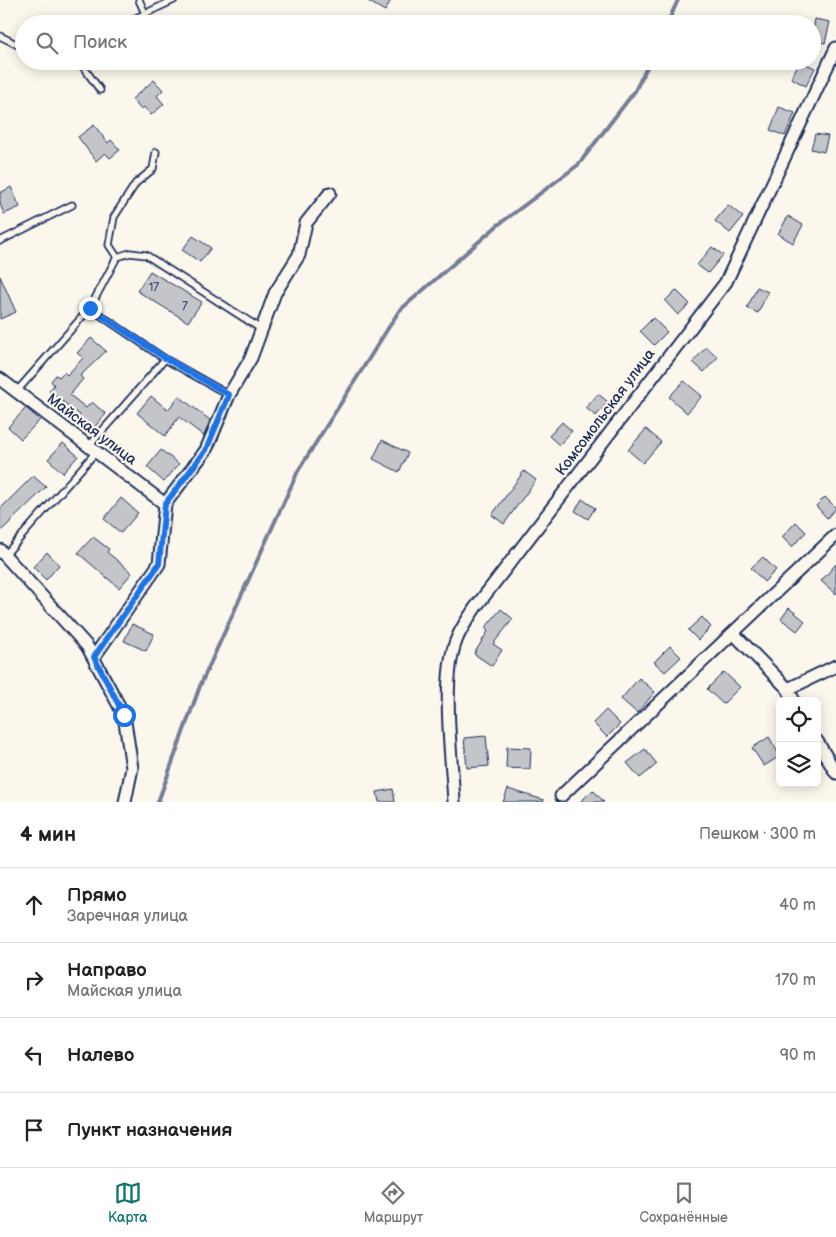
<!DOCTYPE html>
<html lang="ru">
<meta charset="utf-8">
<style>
:root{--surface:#fff;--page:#f6f6f6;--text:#222;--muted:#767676;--line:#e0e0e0;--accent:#0f766e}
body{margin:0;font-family:"Balsamiq Sans",sans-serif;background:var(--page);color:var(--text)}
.controls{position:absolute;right:15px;bottom:15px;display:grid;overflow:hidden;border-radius:8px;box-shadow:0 2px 12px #0003}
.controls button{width:45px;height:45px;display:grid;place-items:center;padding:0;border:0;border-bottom:1px solid var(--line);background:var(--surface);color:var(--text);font:25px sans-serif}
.stop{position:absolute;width:15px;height:15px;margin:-11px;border:4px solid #1a73e8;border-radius:50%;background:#fff}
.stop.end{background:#1a73e8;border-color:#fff;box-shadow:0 1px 5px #0008}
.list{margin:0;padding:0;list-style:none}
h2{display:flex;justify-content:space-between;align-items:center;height:65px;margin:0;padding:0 20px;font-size:21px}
h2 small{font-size:16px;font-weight:400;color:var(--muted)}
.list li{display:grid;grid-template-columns:32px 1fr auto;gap:15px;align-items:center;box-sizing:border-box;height:75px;padding:0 20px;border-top:1px solid var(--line)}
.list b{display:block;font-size:19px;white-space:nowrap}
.list p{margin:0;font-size:16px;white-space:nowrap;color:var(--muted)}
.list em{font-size:16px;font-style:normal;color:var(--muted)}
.icon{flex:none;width:28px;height:28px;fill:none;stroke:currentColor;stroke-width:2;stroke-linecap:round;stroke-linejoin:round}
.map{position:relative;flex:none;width:836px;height:802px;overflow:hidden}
.search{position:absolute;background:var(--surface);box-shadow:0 2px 12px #0003;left:15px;right:15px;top:15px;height:55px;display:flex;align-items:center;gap:12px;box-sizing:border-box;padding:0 18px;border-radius:28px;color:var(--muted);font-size:19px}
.sheet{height:365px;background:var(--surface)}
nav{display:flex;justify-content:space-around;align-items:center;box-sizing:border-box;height:70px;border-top:1px solid var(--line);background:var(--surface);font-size:14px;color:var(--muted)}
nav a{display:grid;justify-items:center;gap:2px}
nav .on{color:var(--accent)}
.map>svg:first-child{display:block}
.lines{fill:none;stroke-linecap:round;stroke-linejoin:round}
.stream{stroke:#747e96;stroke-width:4}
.building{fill:#c3c5c9;stroke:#1b2f5e}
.lane-casing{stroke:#1b2f5e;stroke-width:9}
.street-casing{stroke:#1b2f5e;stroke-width:15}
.lane{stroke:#fbf7ec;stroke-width:5.5}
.street{stroke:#fbf7ec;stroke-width:11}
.route{stroke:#1a73e8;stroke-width:6}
.labels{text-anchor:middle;stroke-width:4.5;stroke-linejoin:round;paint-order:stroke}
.number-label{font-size:12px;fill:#455479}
.street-label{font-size:15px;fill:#1b2f5e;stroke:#fbf7ec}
</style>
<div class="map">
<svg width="836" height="802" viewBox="0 0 836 802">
<rect width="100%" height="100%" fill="#fbf7ec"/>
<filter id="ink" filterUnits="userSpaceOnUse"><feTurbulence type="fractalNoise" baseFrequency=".02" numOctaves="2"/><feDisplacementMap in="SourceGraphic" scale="10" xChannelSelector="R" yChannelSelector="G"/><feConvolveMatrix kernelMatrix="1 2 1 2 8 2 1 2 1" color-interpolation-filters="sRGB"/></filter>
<g filter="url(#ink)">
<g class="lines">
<!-- stream -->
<g class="stream">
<path d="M 667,24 L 678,0"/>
<path d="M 158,802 L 200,686 L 298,471 L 399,311 L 498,225 L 578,165 L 635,91 L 650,61"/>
</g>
</g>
<!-- building -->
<g class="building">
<path d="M 366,0 L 391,0 L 385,11 Z"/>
<path d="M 815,19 L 830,22 L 825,43 L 812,40 Z"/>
<path d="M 800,61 L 815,68 L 806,86 L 791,78 Z"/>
<path d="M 154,80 L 163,90 L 157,96 L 164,104 L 151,115 L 144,107 L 141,110 L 132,99 Z"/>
<path d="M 779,107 L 795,113 L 785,136 L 770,130 Z"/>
<path d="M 94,125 L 108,143 L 111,140 L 120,150 L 110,158 L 105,153 L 96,161 L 78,137 Z"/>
<path d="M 815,134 L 828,136 L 824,152 L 811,149 Z"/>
<path d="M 11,187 L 20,207 L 4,214 L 0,204 L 0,193 Z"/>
<path d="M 728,205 L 743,217 L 730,233 L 715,221 Z"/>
<path d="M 788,216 L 803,225 L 793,243 L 778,234 Z"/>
<path d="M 193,236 L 211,248 L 200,262 L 182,250 Z"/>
<path d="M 712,247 L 723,255 L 708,273 L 697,265 Z"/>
<path d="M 150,271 L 202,302 L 188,322 L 137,291 Z"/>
<path d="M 0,276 L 16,312 L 0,319 Z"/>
<path d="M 757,287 L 768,292 L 758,313 L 747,308 Z"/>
<path d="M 676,290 L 690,304 L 678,315 L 665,301 Z"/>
<path d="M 653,318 L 667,332 L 654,345 L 640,331 Z"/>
<path d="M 91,338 L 106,351 L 80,376 L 83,379 L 70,395 L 86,408 L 92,402 L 106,414 L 90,432 L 75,420 L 80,415 L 49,391 L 54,385 L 51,381 L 56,375 L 59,377 L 64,372 L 67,375 L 83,358 L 77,353 Z"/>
<path d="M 706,347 L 718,357 L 704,372 L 693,362 Z"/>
<path d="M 684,381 L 702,396 L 687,413 L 669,397 Z"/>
<path d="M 598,394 L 608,402 L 596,416 L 586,408 Z"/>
<path d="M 151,396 L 168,410 L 179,396 L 189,404 L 210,420 L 204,436 L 179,417 L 165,436 L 137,413 Z"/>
<path d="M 26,408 L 40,420 L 21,439 L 8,427 Z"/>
<path d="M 562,422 L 572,431 L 559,445 L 549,436 Z"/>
<path d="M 646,429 L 661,442 L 643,463 L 628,450 Z"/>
<path d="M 382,440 L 408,453 L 399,472 L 373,459 Z"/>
<path d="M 63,443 L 78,456 L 63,473 L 48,459 Z"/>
<path d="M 161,450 L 179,464 L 164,482 L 147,467 Z"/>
<path d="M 524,471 L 536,480 L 504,524 L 492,515 Z"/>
<path d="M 33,476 L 46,487 L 0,532 L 0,509 Z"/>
<path d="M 825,497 L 836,508 L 827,518 L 816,506 Z"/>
<path d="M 121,498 L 138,513 L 121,533 L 104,519 Z"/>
<path d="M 582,499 L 595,508 L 588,519 L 575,511 Z"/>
<path d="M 796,522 L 806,532 L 792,547 L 782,537 Z"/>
<path d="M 93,537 L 109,549 L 107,552 L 132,573 L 119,588 L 78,553 Z"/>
<path d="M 47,552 L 59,565 L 46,580 L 33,567 Z"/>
<path d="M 763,557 L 776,570 L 764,582 L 751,568 Z"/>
<path d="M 836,564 L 836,594 L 821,581 Z"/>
<path d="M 789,608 L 805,621 L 797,631 L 781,619 Z"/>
<path d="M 501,609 L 513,619 L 493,644 L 502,650 L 492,666 L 474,654 L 488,631 L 485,628 Z"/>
<path d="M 702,617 L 711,627 L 698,640 L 688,630 Z"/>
<path d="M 132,624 L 154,634 L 146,651 L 124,641 Z"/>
<path d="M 670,646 L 681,657 L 665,672 L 654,662 Z"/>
<path d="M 724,672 L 740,687 L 723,704 L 707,689 Z"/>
<path d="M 639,678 L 655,692 L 637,713 L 621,699 Z"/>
<path d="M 606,710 L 620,724 L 607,737 L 593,723 Z"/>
<path d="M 486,736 L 489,766 L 467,768 L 464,738 Z"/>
<path d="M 769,737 L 780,756 L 764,766 L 752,748 Z"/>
<path d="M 507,747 L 531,748 L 530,769 L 506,768 Z"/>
<path d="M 645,749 L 657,764 L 640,778 L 627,763 Z"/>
<path d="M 393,789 L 395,802 L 379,802 L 377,792 Z"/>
<path d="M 508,789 L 544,800 L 543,802 L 503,802 Z"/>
<path d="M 593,790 L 604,802 L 580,802 Z"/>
</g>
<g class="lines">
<defs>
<g id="lane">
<path d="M 139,0 L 145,13"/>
<path d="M 123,24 L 174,0"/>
<path d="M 0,36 L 24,48"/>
<path d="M 79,61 L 100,90"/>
<path d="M 0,241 L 72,205"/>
<path d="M 117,257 L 109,245 L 114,217 L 136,183 L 153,169 L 156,152"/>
<path d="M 90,308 L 165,359"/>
<path d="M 17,391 L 90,308 L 117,257 L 130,253 L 146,255 L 261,329"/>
<path d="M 89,446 L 165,359 L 229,395"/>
<path d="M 5,555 L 96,452"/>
</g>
<g id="street">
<path d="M 0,379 L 165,504"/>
<path d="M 0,550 L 87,646 L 124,715 L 132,768 L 125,802"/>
<path d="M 734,634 L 788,689 L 794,701"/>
<path d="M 94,657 L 159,564 L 165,504 L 206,450 L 229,395 L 251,358 L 275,293 L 299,255 L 306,223 L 330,193"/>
<path d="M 788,689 L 836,666"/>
<path d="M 817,741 L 836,773"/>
<path d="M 561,796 L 836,535"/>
<path d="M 454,802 C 452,760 441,679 456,641 C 460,629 469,618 475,608 L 726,282 L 836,48"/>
</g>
</defs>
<!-- lane casing -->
<use href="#lane" class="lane-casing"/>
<!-- street casing -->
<use href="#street" class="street-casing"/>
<!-- lane -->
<use href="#lane" class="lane"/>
<!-- street -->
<use href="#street" class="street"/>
</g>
</g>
<g class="lines" filter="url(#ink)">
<!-- route -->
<path class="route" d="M 90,308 L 165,358 L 229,395 L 206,450 L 165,504 L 159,564 L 94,657 L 124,715"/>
</g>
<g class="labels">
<!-- number labels -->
<g class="number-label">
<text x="154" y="291">17</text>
<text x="185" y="310">7</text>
</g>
<!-- street labels -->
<g class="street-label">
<text transform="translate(605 412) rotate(-53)" y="5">Комсомольская улица</text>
<text transform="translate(92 429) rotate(37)" y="5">Майская улица</text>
</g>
</g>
</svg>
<div class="controls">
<button><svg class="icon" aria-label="locate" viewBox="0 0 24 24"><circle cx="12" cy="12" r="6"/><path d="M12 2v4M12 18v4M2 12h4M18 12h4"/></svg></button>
<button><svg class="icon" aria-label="layers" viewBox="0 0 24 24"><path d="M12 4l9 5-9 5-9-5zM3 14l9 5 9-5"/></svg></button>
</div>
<div class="stop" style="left:124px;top:715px"></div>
<div class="stop end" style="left:90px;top:308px"></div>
<div class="search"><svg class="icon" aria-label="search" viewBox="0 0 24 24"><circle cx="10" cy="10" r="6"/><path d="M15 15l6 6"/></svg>Поиск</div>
</div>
<section class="sheet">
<h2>4 мин<small>Пешком · 300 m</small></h2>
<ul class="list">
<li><svg class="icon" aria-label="ahead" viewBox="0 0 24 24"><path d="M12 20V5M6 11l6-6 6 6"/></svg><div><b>Прямо</b><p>Заречная улица</p></div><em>40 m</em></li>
<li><svg class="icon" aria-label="right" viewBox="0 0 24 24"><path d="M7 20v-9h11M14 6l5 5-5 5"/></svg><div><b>Направо</b><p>Майская улица</p></div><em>170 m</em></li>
<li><svg class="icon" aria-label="left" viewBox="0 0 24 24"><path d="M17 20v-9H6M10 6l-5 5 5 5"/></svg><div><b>Налево</b></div><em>90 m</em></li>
<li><svg class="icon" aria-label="arrive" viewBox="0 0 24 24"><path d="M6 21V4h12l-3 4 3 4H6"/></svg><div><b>Пункт назначения</b></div></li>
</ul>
</section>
<nav>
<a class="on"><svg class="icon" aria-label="map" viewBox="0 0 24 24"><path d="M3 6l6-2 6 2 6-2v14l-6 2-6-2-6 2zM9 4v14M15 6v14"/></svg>Карта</a>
<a><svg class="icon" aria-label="directions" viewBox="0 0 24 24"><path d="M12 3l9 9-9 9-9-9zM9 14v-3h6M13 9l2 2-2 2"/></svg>Маршрут</a>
<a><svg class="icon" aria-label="saved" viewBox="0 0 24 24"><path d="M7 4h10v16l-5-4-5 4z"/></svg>Сохранённые</a>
</nav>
